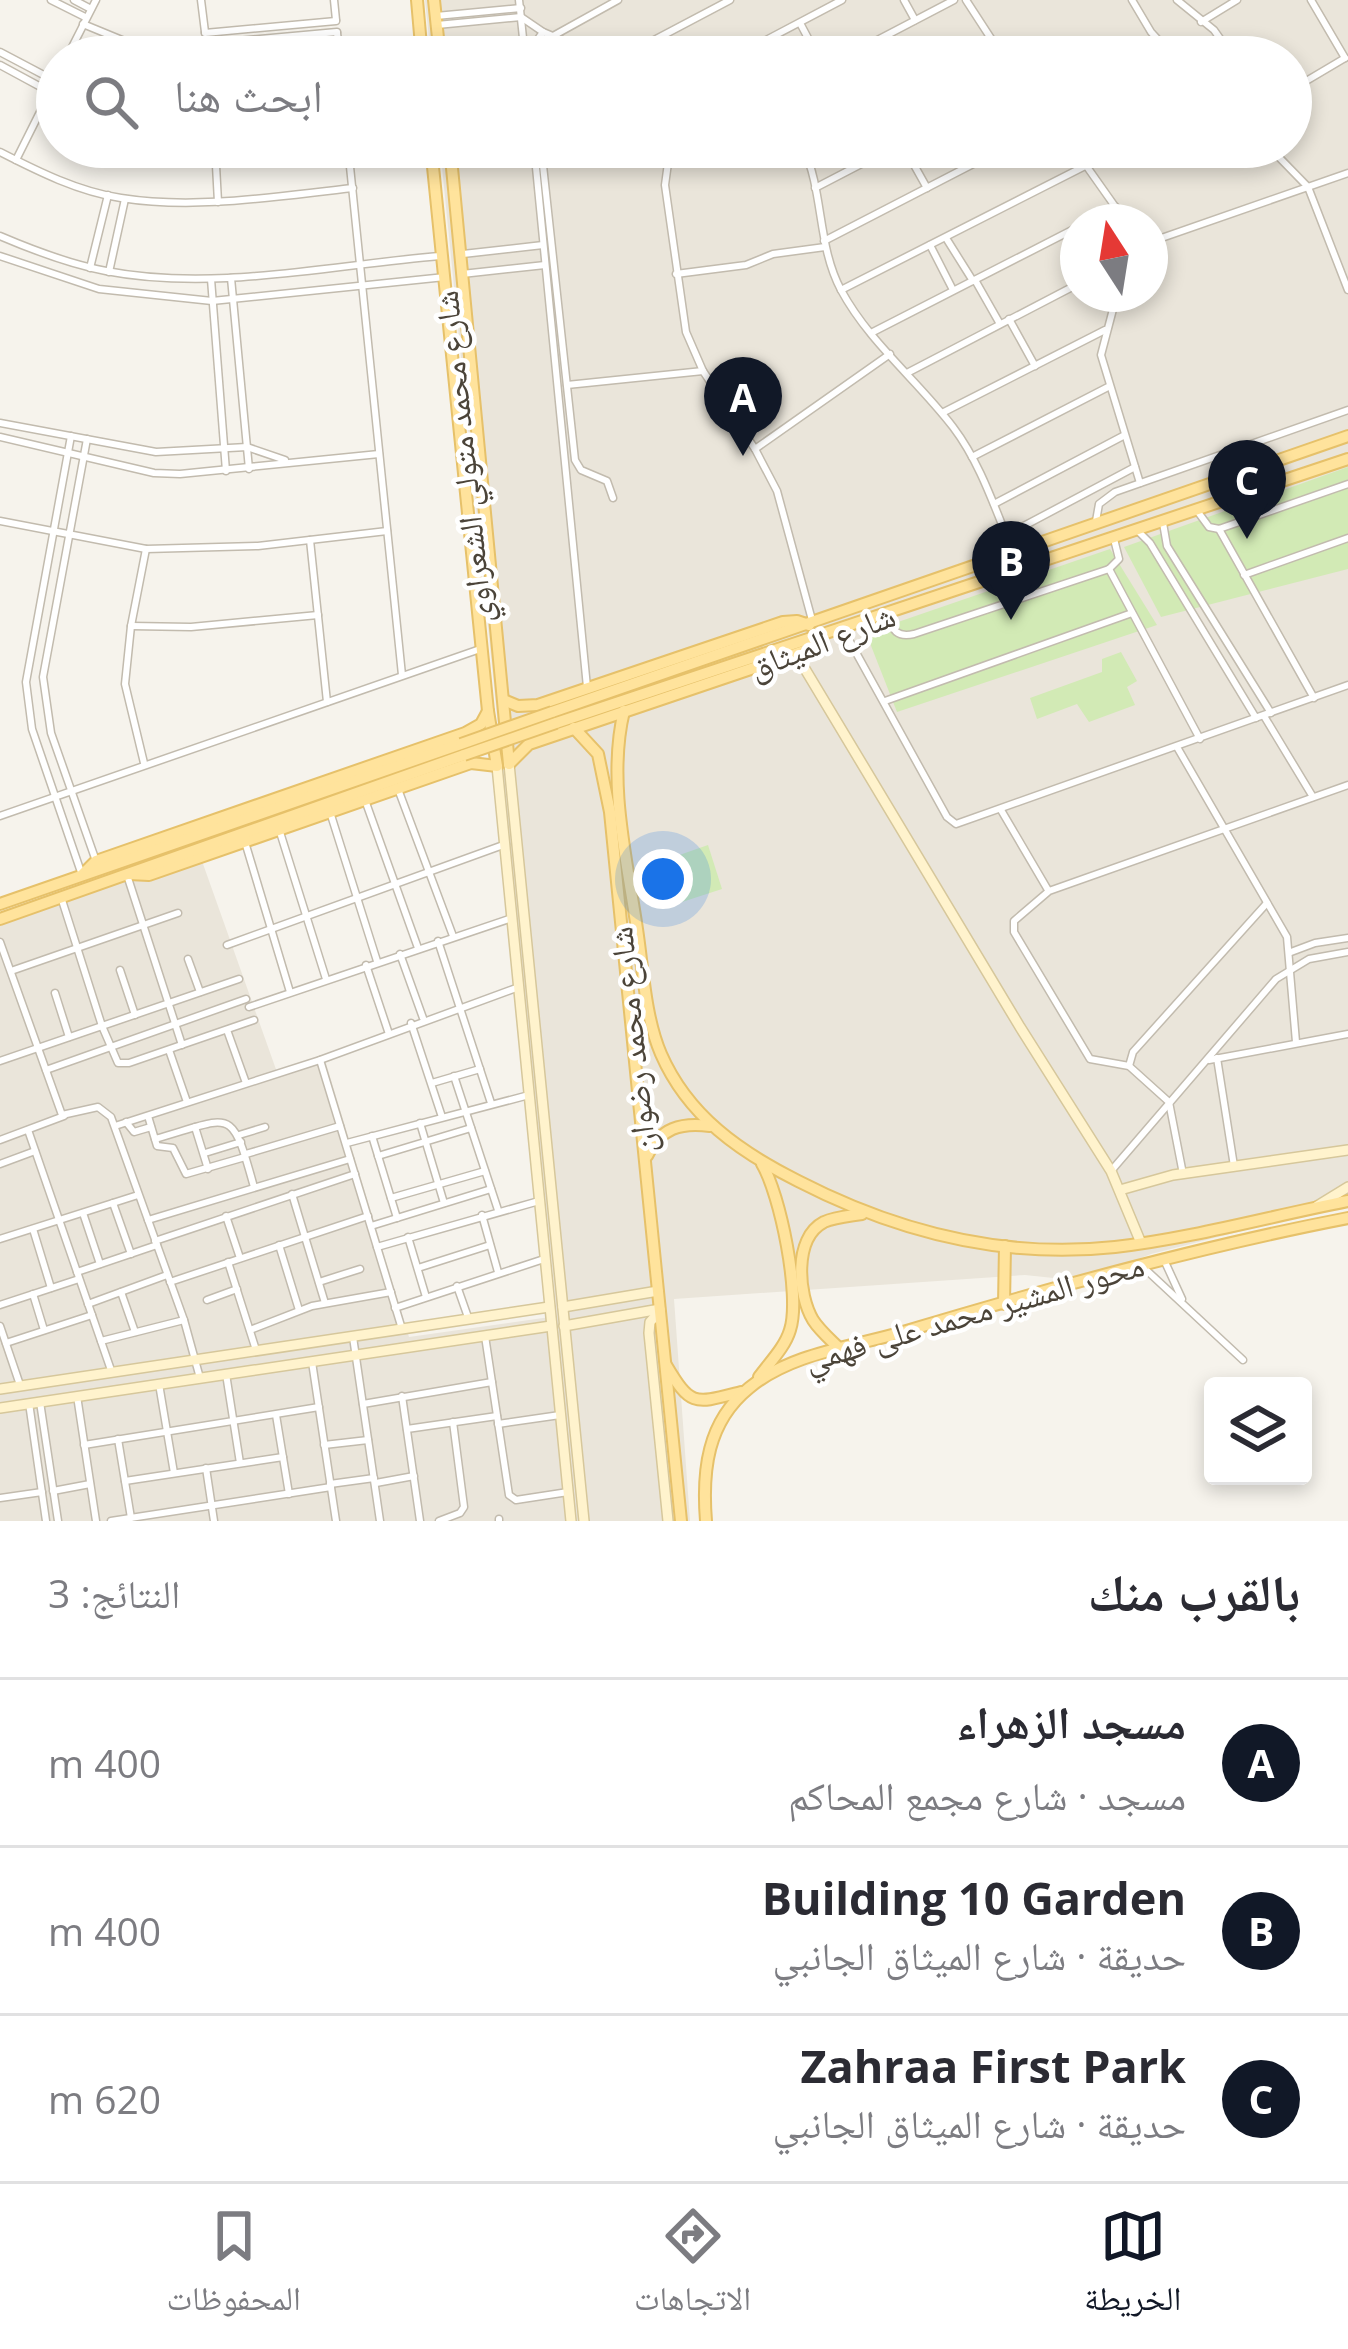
<!DOCTYPE html>
<html lang="ar">
<meta charset="utf-8">
<style>
:root{--surface:#fff;--page:#f2f2f3;--text:#2b2b33;--muted:#7c7c81;--line:#e1e1e2;--accent:#111827}
body{margin:0;font-family:"Open Sans","Noto Naskh Arabic",sans-serif;background:var(--page);color:var(--text);direction:rtl}
.controls{position:absolute;right:36px;bottom:36px;display:grid;overflow:hidden;border-radius:12px;box-shadow:0 6px 18px #0003}
.controls button{width:108px;height:108px;display:grid;place-items:center;padding:0;border:0;border-bottom:3px solid var(--line);background:var(--surface);color:var(--text);font:60px sans-serif}
.compass{position:absolute;left:1060px;top:204px;width:108px;height:108px;border-radius:50%;background:var(--surface);box-shadow:0 6px 18px #0003;rotate:348deg}
.you{position:absolute;left:663px;top:879px;width:42px;height:42px;margin:-30px;border:9px solid #fff;border-radius:50%;background:#1a73e8;box-shadow:0 0 0 18px #1a73e833}
.badge{display:grid;place-items:center;width:78px;height:78px;border-radius:50%;background:var(--accent);color:#fff;font-size:39px;font-weight:700}
.pin{position:absolute;translate:-50% -99px;filter:drop-shadow(0 3px 6px #0008)}
.pin::after{content:'';position:absolute;top:63px;width:42px;height:36px;background:inherit;clip-path:polygon(0 0,100% 0,50% 100%)}
.list{margin:0;padding:0;list-style:none}
h2{display:flex;justify-content:space-between;align-items:center;height:156px;margin:0;padding:0 48px;font-size:51px}
h2 small{font-size:39px;font-weight:400;color:var(--muted)}
.list li{display:grid;grid-template-columns:78px 1fr auto;gap:36px;align-items:center;box-sizing:border-box;height:168px;padding:0 48px;border-top:3px solid var(--line)}
.list b{display:block;font-size:45px;white-space:nowrap}
.list p{margin:0;font-size:39px;white-space:nowrap;color:var(--muted)}
.list em{font-size:39px;font-style:normal;color:var(--muted)}
.icon{flex:none;width:66px;height:66px;fill:none;stroke:currentColor;stroke-width:2;stroke-linecap:round;stroke-linejoin:round}
.map{position:relative;flex:none;width:1348px;height:1521px;overflow:hidden;direction:ltr}
.search{position:absolute;background:var(--surface);box-shadow:0 6px 18px #0003;left:36px;right:36px;top:36px;height:132px;display:flex;align-items:center;gap:30px;box-sizing:border-box;padding:0 42px;border-radius:66px;color:var(--muted);font-size:45px}
.sheet{height:660px;background:var(--surface)}
nav{display:flex;justify-content:space-around;align-items:center;box-sizing:border-box;height:168px;border-top:3px solid var(--line);background:var(--surface);font-size:33px;color:var(--muted)}
nav a{display:grid;justify-items:center;gap:6px}
nav .on{color:var(--accent)}
.map>svg:first-child{display:block}
.residential{fill:#eae5da;fill-rule:evenodd}
.green{fill:#d2eab5}
.lines{fill:none;stroke-linecap:round;stroke-linejoin:round}
.street-casing{stroke:#c2bbae;stroke-width:9}
.secondary-casing{stroke:#d6c79b;stroke-width:12}
.primary-casing{stroke:#e6c16a;stroke-width:14}
.street{stroke:#fff;stroke-width:6}
.secondary{stroke:#fff3cd;stroke-width:9}
.primary{stroke:#ffe39c;stroke-width:10}
.primary-bridge-casing{stroke:#e6c16a;stroke-width:14;stroke-linecap:butt}
.primary-bridge{stroke:#ffe39c;stroke-width:10}
.labels{text-anchor:middle;stroke-width:9;stroke-linejoin:round;paint-order:stroke}
.street-label{font-size:33px;fill:#4b4439;stroke:#fff}
</style>
<div class="map">
<svg width="1348" height="1521" viewBox="0 0 1348 1521">
<rect width="100%" height="100%" fill="#f6f3ec"/>
<!-- residential -->
<path class="residential" d="M 425,0 L 1348,0 L 1348,1204 L 1151,1254 L 1082,1281 L 1025,1275 L 674,1299 L 690,1521 L 0,1521 L 0,914 L 197,847 L 278,1075 L 325,1060 L 409,1337 L 557,1316 L 440,147 L 1291,147 L 1291,57 L 431,57 ZM 1078,222 L 1150,222 L 1150,294 L 1078,294 Z"/>
<!-- green -->
<g class="green">
<path d="M 1348,467 L 1348,569 L 1161,617 L 1124,547 Z"/>
<path d="M 1110,549 L 1157,625 L 897,712 L 866,633 Z"/>
<path d="M 1121,652 L 1137,681 L 1127,687 L 1135,705 L 1089,722 L 1077,704 L 1037,719 L 1030,698 L 1102,672 L 1102,659 Z"/>
<path d="M 708,845 L 722,889 L 682,902 L 668,859 Z"/>
</g>
<g class="lines">
<defs>
<g id="street">
<path d="M 51,0 L 85,17"/>
<path d="M 74,0 L 91,9"/>
<path d="M 201,0 L 205,32"/>
<path d="M 334,0 L 336,20"/>
<path d="M 519,0 L 525,57"/>
<path d="M 904,0 L 915,20"/>
<path d="M 966,0 L 1003,57"/>
<path d="M 1132,0 L 1151,32 L 1174,57"/>
<path d="M 1177,0 L 1214,30 L 1233,57"/>
<path d="M 1311,0 L 1345,58"/>
<path d="M 436,16 L 521,8"/>
<path d="M 1201,22 L 1237,0"/>
<path d="M 800,23 L 818,57"/>
<path d="M 83,24 L 134,45 L 184,57"/>
<path d="M 437,25 L 521,17 L 543,32 L 603,57"/>
<path d="M 205,33 L 336,21"/>
<path d="M 337,33 L 340,57"/>
<path d="M 553,36 L 618,0"/>
<path d="M 205,44 L 337,32"/>
<path d="M 0,52 L 55,81"/>
<path d="M 67,57 L 96,0"/>
<path d="M 531,57 L 533,46 L 543,32"/>
<path d="M 622,57 L 730,0"/>
<path d="M 734,57 L 842,0"/>
<path d="M 845,57 L 954,0"/>
<path d="M 956,57 L 989,39"/>
<path d="M 0,65 L 50,92"/>
<path d="M 1291,90 L 1345,58"/>
<path d="M 215,147 L 218,202"/>
<path d="M 348,147 L 402,675"/>
<path d="M 534,147 L 587,687"/>
<path d="M 541,147 L 575,460 L 581,470 L 607,481 L 613,498"/>
<path d="M 676,147 L 668,163 L 665,185 L 686,332 L 703,371 L 755,449 L 777,491 L 812,620"/>
<path d="M 803,147 C 824,192 817,245 841,290 C 869,342 917,380 953,427 C 981,464 995,509 1013,552"/>
<path d="M 904,147 L 927,188"/>
<path d="M 1073,147 L 1126,222"/>
<path d="M 1269,147 L 1308,187 L 1348,290"/>
<path d="M 0,152 C 37,171 79,192 121,198 C 197,210 277,196 353,188"/>
<path d="M 16,160 L 57,78"/>
<path d="M 815,188 L 894,147"/>
<path d="M 1087,222 L 1116,207"/>
<path d="M 0,236 C 35,251 69,264 106,271 C 215,292 330,265 440,256"/>
<path d="M 946,238 L 973,281"/>
<path d="M 824,241 L 1006,147"/>
<path d="M 1150,242 L 1348,173"/>
<path d="M 930,245 L 953,290"/>
<path d="M 463,254 L 543,245"/>
<path d="M 0,256 L 99,289 L 212,301 L 445,277"/>
<path d="M 90,268 L 108,195"/>
<path d="M 109,272 L 125,199"/>
<path d="M 462,274 L 545,265"/>
<path d="M 676,274 L 746,265 L 773,254 L 825,247"/>
<path d="M 231,278 L 249,469"/>
<path d="M 211,279 L 226,471"/>
<path d="M 975,280 L 1000,324"/>
<path d="M 841,290 L 1087,165 L 1137,147"/>
<path d="M 1117,294 L 1101,355 L 1140,483"/>
<path d="M 1009,319 L 1035,366"/>
<path d="M 871,333 L 1078,227"/>
<path d="M 907,373 L 1078,284"/>
<path d="M 567,385 L 703,371"/>
<path d="M 942,413 L 1105,330"/>
<path d="M 0,423 L 156,452 L 247,447 L 285,460"/>
<path d="M 71,436 L 26,682 L 32,729 L 82,875"/>
<path d="M 0,437 L 154,473 L 180,474 L 379,454"/>
<path d="M 87,439 L 43,677 L 51,733 L 96,861"/>
<path d="M 755,449 L 890,354"/>
<path d="M 972,457 L 1108,387"/>
<path d="M 994,504 L 1123,436"/>
<path d="M 1198,512 L 1209,527 L 1219,529 L 1348,484"/>
<path d="M 0,521 L 146,549 L 258,546 L 387,531"/>
<path d="M 1096,521 L 1099,504 L 1115,492 L 1348,410"/>
<path d="M 1163,523 L 1167,546 L 1271,713"/>
<path d="M 1020,528 L 1135,467"/>
<path d="M 1219,529 L 1314,698"/>
<path d="M 1138,531 L 1150,543 L 1256,718"/>
<path d="M 310,540 L 327,702"/>
<path d="M 1109,569 L 1200,739"/>
<path d="M 1244,575 L 1348,538"/>
<path d="M 886,614 C 893,630 896,638 914,634 L 1109,569 L 1119,559 L 1114,539"/>
<path d="M 131,626 L 191,627 L 318,615"/>
<path d="M 843,629 L 947,817 L 956,824 L 1348,685"/>
<path d="M 885,701 L 1132,613"/>
<path d="M 1264,716 L 1313,797"/>
<path d="M 1177,747 L 1287,937 L 1296,1042"/>
<path d="M 144,763 L 125,684 L 131,626 L 146,549"/>
<path d="M 398,789 L 453,936"/>
<path d="M 365,800 L 418,948"/>
<path d="M 1001,810 L 1048,890"/>
<path d="M 330,812 L 377,961"/>
<path d="M 0,816 L 483,648"/>
<path d="M 279,829 L 326,979"/>
<path d="M 245,842 L 290,992"/>
<path d="M 127,875 L 182,1045"/>
<path d="M 61,897 L 102,1026 L 118,1063 L 129,1063 L 254,1020"/>
<path d="M 438,941 L 491,1103"/>
<path d="M 0,942 L 62,1115 L 98,1107 L 111,1117 L 184,1320 L 200,1378"/>
<path d="M 227,945 L 506,844"/>
<path d="M 1291,952 L 1315,943 L 1348,938"/>
<path d="M 400,954 L 423,1018"/>
<path d="M 188,959 L 200,992"/>
<path d="M 366,965 L 389,1034"/>
<path d="M 120,970 L 135,1015"/>
<path d="M 11,971 L 178,913"/>
<path d="M 55,993 L 69,1037"/>
<path d="M 249,1007 L 512,918"/>
<path d="M 411,1023 L 442,1117"/>
<path d="M 227,1030 L 246,1083"/>
<path d="M 169,1050 L 187,1102"/>
<path d="M 1217,1058 L 1234,1166"/>
<path d="M 320,1060 L 402,1329"/>
<path d="M 1209,1060 L 1348,1034"/>
<path d="M 0,1061 L 239,979"/>
<path d="M 1129,1066 L 1133,1052 L 1267,903"/>
<path d="M 46,1070 L 246,999"/>
<path d="M 454,1076 L 498,1210"/>
<path d="M 432,1083 L 480,1069"/>
<path d="M 148,1116 L 157,1146 L 173,1148 L 186,1174 L 245,1157"/>
<path d="M 126,1122 L 134,1132 L 151,1127"/>
<path d="M 420,1123 L 444,1203"/>
<path d="M 115,1126 L 320,1060 L 519,987"/>
<path d="M 195,1127 L 208,1169"/>
<path d="M 28,1130 L 112,1373"/>
<path d="M 239,1135 L 265,1127"/>
<path d="M 372,1136 L 397,1218"/>
<path d="M 155,1139 C 233,1117 231,1104 254,1187"/>
<path d="M 0,1140 L 64,1116"/>
<path d="M 347,1143 L 529,1095"/>
<path d="M 205,1153 L 241,1142"/>
<path d="M 246,1154 L 340,1126"/>
<path d="M 378,1156 L 471,1128"/>
<path d="M 0,1164 L 35,1151"/>
<path d="M 1111,1171 L 1276,979 L 1309,959 L 1348,952"/>
<path d="M 1183,1174 L 1169,1102 L 1129,1066 L 1090,1059 L 1014,932 L 1014,921 L 1049,891 L 1348,785"/>
<path d="M 292,1194 L 325,1303"/>
<path d="M 391,1198 L 485,1171"/>
<path d="M 113,1203 L 131,1254"/>
<path d="M 83,1213 L 100,1264"/>
<path d="M 482,1215 L 498,1272"/>
<path d="M 226,1216 L 240,1258"/>
<path d="M 148,1220 L 350,1159"/>
<path d="M 371,1226 L 491,1189"/>
<path d="M 33,1229 L 51,1288"/>
<path d="M 408,1237 L 426,1297"/>
<path d="M 0,1239 L 138,1195"/>
<path d="M 155,1241 L 355,1174"/>
<path d="M 279,1245 L 299,1310"/>
<path d="M 377,1247 L 539,1201"/>
<path d="M 228,1262 L 256,1350"/>
<path d="M 1165,1262 L 1182,1299"/>
<path d="M 1143,1267 L 1243,1360"/>
<path d="M 418,1268 L 490,1245"/>
<path d="M 77,1272 L 157,1245"/>
<path d="M 170,1282 L 368,1216"/>
<path d="M 319,1282 L 360,1269"/>
<path d="M 457,1286 L 469,1320"/>
<path d="M 121,1292 L 135,1332"/>
<path d="M 33,1294 L 44,1330"/>
<path d="M 207,1300 L 237,1289"/>
<path d="M 88,1304 L 167,1275"/>
<path d="M 0,1305 L 79,1279"/>
<path d="M 395,1308 L 544,1259"/>
<path d="M 0,1326 L 20,1385"/>
<path d="M 250,1330 L 312,1306 L 391,1292"/>
<path d="M 485,1336 L 509,1495 L 516,1500 L 568,1492"/>
<path d="M 353,1337 L 380,1521"/>
<path d="M 101,1341 L 184,1320"/>
<path d="M 6,1343 L 92,1315"/>
<path d="M 312,1362 L 336,1521"/>
<path d="M 226,1374 L 240,1463"/>
<path d="M 159,1384 L 174,1473"/>
<path d="M 77,1396 L 96,1521"/>
<path d="M 402,1396 L 420,1521"/>
<path d="M 40,1402 L 58,1521"/>
<path d="M 29,1403 L 46,1521"/>
<path d="M 363,1404 L 492,1382"/>
<path d="M 276,1415 L 289,1494"/>
<path d="M 498,1424 L 560,1415"/>
<path d="M 407,1429 L 497,1416"/>
<path d="M 118,1439 L 131,1518"/>
<path d="M 84,1445 L 319,1407"/>
<path d="M 324,1445 L 368,1440"/>
<path d="M 206,1468 L 214,1521"/>
<path d="M 125,1481 L 283,1457"/>
<path d="M 376,1483 L 414,1476"/>
<path d="M 330,1484 L 374,1478"/>
<path d="M 53,1491 L 90,1484"/>
<path d="M 0,1498 L 42,1492"/>
<path d="M 499,1519 L 499,1521"/>
<path d="M 111,1521 L 331,1487"/>
<path d="M 439,1521 L 460,1513 L 464,1507 L 453,1422"/>
</g>
<g id="secondary">
<path d="M 796,654 L 1020,1027 L 1111,1171 L 1141,1243"/>
<path d="M 509,764 L 584,1521"/>
<path d="M 497,766 L 571,1521"/>
<path d="M 1120,1190 L 1173,1175 L 1348,1150"/>
<path d="M 1317,1206 L 1348,1187"/>
<path d="M 563,1307 L 658,1291"/>
<path d="M 660,1311 L 650,1322 L 649,1333 L 668,1521"/>
<path d="M 564,1326 L 660,1309"/>
<path d="M 0,1389 L 549,1307"/>
<path d="M 0,1408 L 551,1326"/>
</g>
<g id="primary">
<path d="M 417,0 L 422,57"/>
<path d="M 434,0 L 440,57"/>
<path d="M 450,147 L 509,764"/>
<path d="M 506,701 L 518,706 L 538,705 L 783,622 L 797,621 L 809,625"/>
<path d="M 624,711 C 607,780 627,860 637,929 C 643,968 645,1017 661,1054 C 688,1116 740,1152 798,1181 C 897,1232 1004,1259 1115,1247 C 1193,1238 1271,1216 1348,1201"/>
<path d="M 552,712 L 1348,436"/>
<path d="M 556,723 L 1348,459"/>
<path d="M 574,728 L 598,754 L 610,812 L 681,1521"/>
<path d="M 509,764 L 529,744 L 804,651 L 812,646 L 814,638"/>
<path d="M 129,874 L 149,875 L 471,763 L 497,766 L 488,711 L 431,147"/>
<path d="M 82,875 L 96,861 L 465,733 L 481,724 L 488,711"/>
<path d="M 0,904 L 461,744"/>
<path d="M 0,919 L 464,755"/>
<path d="M 647,1156 C 660,1128 681,1122 710,1126"/>
<path d="M 1004,1304 L 1005,1246"/>
<path d="M 840,1349 C 831,1340 820,1331 813,1320 C 798,1295 793,1238 824,1222 C 835,1217 850,1216 862,1214"/>
<path d="M 666,1365 C 691,1407 694,1404 741,1392"/>
<path d="M 759,1377 C 770,1362 785,1347 790,1330 C 801,1296 780,1194 762,1164"/>
<path d="M 706,1521 C 702,1471 707,1422 749,1388 C 791,1353 852,1347 903,1332 C 1049,1288 1198,1247 1348,1218"/>
</g>
</defs>
<!-- street casing -->
<use href="#street" class="street-casing"/>
<!-- secondary casing -->
<use href="#secondary" class="secondary-casing"/>
<!-- primary casing -->
<use href="#primary" class="primary-casing"/>
<!-- street -->
<use href="#street" class="street"/>
<!-- secondary -->
<use href="#secondary" class="secondary"/>
<!-- primary -->
<use href="#primary" class="primary"/>
<defs>
<g id="primary-bridge">
<path d="M 461,744 L 552,712"/>
<path d="M 464,755 L 556,723"/>
</g>
</defs>
<!-- primary-bridge casing -->
<use href="#primary-bridge" class="primary-bridge-casing"/>
<!-- primary-bridge -->
<use href="#primary-bridge" class="primary-bridge"/>
</g>
<g class="labels">
<!-- street labels -->
<g class="street-label">
<text transform="translate(463 457) rotate(-96)" y="12">شارع محمد متولي الشعراوي</text>
<text transform="translate(822 641) rotate(-21)" y="12">شارع الميثاق</text>
<text transform="translate(632 1040) rotate(-96)" y="12">شارع محمد رضوان</text>
<text transform="translate(974 1312) rotate(-16)" y="12">محور المشير محمد على فهمي</text>
</g>
</g>
</svg>
<div class="controls">
<button><svg class="icon" aria-label="layers" viewBox="0 0 24 24"><path d="M12 4l9 5-9 5-9-5zM3 14l9 5 9-5"/></svg></button>
</div>
<svg class="compass" viewBox="-18 -18 36 36"><path d="M0-13l5 13h-10z" fill="#e53935"/><path d="M0 13l5-13h-10z" fill="#7c7c81"/></svg>
<div class="you"></div>
<div class="pin badge" style="left:743px;top:456px">A</div>
<div class="pin badge" style="left:1011px;top:620px">B</div>
<div class="pin badge" style="left:1247px;top:539px">C</div>
<div class="search"><svg class="icon" aria-label="search" viewBox="0 0 24 24"><circle cx="10" cy="10" r="6"/><path d="M15 15l6 6"/></svg>ابحث هنا</div>
</div>
<section class="sheet">
<h2>بالقرب منك<small>النتائج: 3</small></h2>
<ul class="list">
<li><span class="badge">A</span><div><b>مسجد الزهراء</b><p>مسجد · شارع مجمع المحاكم</p></div><em>400 m</em></li>
<li><span class="badge">B</span><div><b>Building 10 Garden</b><p>حديقة · شارع الميثاق الجانبي</p></div><em>400 m</em></li>
<li><span class="badge">C</span><div><b>Zahraa First Park</b><p>حديقة · شارع الميثاق الجانبي</p></div><em>620 m</em></li>
</ul>
</section>
<nav>
<a class="on"><svg class="icon" aria-label="map" viewBox="0 0 24 24"><path d="M3 6l6-2 6 2 6-2v14l-6 2-6-2-6 2zM9 4v14M15 6v14"/></svg>الخريطة</a>
<a><svg class="icon" aria-label="directions" viewBox="0 0 24 24"><path d="M12 3l9 9-9 9-9-9zM9 14v-3h6M13 9l2 2-2 2"/></svg>الاتجاهات</a>
<a><svg class="icon" aria-label="saved" viewBox="0 0 24 24"><path d="M7 4h10v16l-5-4-5 4z"/></svg>المحفوظات</a>
</nav>
